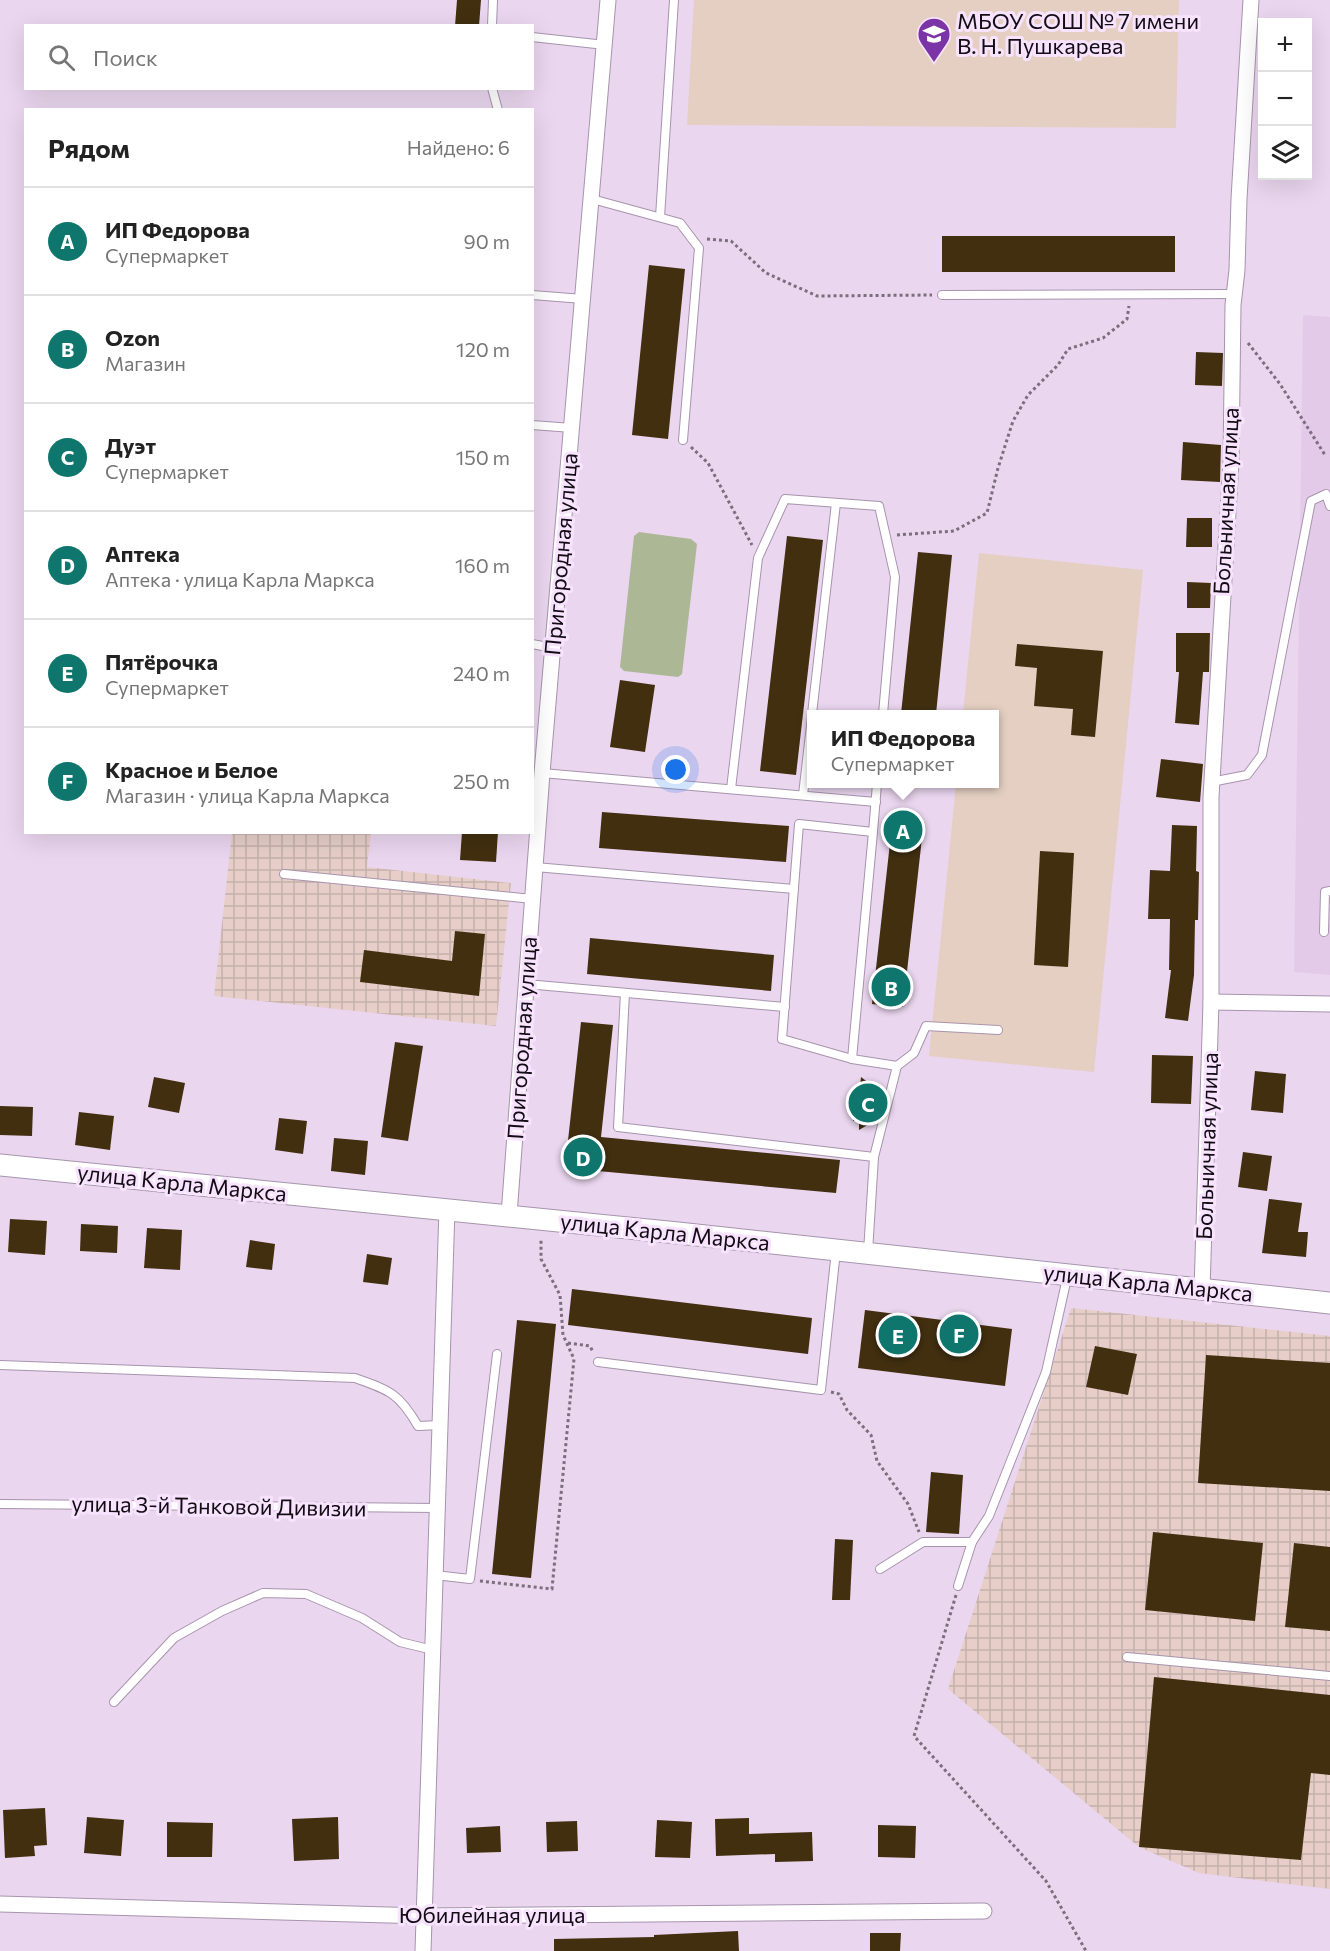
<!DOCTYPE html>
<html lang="ru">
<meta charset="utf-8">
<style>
:root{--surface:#fff;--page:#f2f2f2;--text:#222;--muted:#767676;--line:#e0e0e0;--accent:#0f766e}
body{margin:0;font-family:Commissioner,sans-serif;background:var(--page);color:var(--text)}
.controls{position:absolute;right:18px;top:18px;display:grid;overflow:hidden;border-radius:0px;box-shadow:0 6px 24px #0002}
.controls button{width:54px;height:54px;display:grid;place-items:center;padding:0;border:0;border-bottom:2px solid var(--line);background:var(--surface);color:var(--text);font:30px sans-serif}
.you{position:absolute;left:676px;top:770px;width:21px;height:21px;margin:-15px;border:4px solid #fff;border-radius:50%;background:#1a73e8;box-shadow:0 0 0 9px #1a73e833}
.badge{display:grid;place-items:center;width:39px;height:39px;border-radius:50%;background:var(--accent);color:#fff;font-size:20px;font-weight:700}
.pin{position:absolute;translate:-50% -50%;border:3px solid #fff;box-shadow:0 2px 6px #0006}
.popup{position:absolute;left:807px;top:710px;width:192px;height:78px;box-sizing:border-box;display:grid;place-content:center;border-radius:0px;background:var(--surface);filter:drop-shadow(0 2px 4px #0005);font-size:20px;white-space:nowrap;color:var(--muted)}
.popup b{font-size:22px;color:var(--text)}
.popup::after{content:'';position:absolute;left:50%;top:100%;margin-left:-12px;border:12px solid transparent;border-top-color:var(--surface)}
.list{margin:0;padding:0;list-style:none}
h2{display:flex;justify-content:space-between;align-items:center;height:78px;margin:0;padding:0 24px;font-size:26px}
h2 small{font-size:20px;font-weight:400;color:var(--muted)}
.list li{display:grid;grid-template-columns:39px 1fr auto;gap:18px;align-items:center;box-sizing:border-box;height:108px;padding:0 24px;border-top:2px solid var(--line)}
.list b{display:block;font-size:22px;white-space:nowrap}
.list p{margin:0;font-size:20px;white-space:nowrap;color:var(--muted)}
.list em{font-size:20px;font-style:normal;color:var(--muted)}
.icon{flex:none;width:33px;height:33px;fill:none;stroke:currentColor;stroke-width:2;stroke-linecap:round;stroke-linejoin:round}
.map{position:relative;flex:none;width:1330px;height:1951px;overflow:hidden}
.search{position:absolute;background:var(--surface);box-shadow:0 6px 24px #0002;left:24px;top:24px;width:510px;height:66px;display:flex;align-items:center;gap:15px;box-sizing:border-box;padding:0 21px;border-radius:0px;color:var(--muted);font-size:22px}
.panel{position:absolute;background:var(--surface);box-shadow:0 6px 24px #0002;left:24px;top:108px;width:510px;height:726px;border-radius:0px}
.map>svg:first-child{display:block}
.built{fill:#e3cae9}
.industrial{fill:url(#industrial-grid)}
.education{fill:#e5cfc3}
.pitch{fill:#acb796}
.building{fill:#422f10}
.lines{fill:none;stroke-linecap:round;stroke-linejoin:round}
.lane-casing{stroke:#a794ac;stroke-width:10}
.street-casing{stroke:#a794ac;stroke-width:17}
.secondary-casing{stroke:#a794ac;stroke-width:23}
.path{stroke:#7c6e7e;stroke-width:3;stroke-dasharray:3 3;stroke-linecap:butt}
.lane{stroke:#fff;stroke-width:8}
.street{stroke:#fff;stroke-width:15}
.secondary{stroke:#fff;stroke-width:21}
.labels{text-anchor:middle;stroke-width:6;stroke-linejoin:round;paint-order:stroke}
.poi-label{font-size:22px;fill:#130c14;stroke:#f7e3fd;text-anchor:start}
.street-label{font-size:22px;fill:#130c14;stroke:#f7e3fd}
</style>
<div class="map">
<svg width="1330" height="1951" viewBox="0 0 1330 1951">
<defs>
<pattern id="industrial-grid" width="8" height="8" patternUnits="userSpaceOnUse" patternTransform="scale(1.5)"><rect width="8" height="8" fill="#e7cec9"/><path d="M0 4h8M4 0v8" fill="none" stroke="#c5b0ac"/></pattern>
</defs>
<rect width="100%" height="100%" fill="#ead6ef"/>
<!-- built -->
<path class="built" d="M 1303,315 L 1330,317 L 1330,975 L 1294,972 Z"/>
<!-- industrial -->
<g class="industrial">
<path d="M 232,833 L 371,833 L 367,867 L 511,883 L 496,1026 L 214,996 Z"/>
<path d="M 1071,1308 L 1330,1336 L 1330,1889 L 1199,1873 L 1139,1847 L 948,1689 Z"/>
</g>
<!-- education -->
<g class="education">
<path d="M 694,0 L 1179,0 L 1176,128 L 687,125 Z"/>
<path d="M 979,553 L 1143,570 L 1094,1072 L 929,1056 L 956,784 L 994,784 L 994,714 L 963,714 Z"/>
</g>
<!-- pitch -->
<path class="pitch" d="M 639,532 L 691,539 L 697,544 L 682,674 L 678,677 L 624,671 L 620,667 L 634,536 Z"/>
<!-- building -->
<g class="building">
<path d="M 457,0 L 481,0 L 479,26 L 455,26 Z"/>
<rect x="942" y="236" width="233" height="36"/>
<path d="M 649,265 L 685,269 L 668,439 L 632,435 Z"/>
<path d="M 1196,352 L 1223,353 L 1222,386 L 1195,385 Z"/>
<path d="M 1183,442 L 1221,445 L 1220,482 L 1181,480 Z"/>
<path d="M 1187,518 L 1212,518 L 1212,547 L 1186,547 Z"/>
<path d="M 787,536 L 823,540 L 796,775 L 760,771 Z"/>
<path d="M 918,552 L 952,555 L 936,714 L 901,714 Z"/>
<path d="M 1187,582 L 1211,583 L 1210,608 L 1187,608 Z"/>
<path d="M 1176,633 L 1210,633 L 1209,672 L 1203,672 L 1199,725 L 1175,723 L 1179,672 L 1176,672 Z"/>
<path d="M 1017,644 L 1103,651 L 1095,737 L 1071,735 L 1073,709 L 1034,706 L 1037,668 L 1015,666 Z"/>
<path d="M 620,680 L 655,685 L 645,752 L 610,747 Z"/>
<path d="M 1161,759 L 1203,764 L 1200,802 L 1156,797 Z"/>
<path d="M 602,812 L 789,826 L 786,862 L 599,848 Z"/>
<path d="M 892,825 L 923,829 L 903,1007 L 872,1004 Z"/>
<path d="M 1172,825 L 1197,826 L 1196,871 L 1199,872 L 1198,920 L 1195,920 L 1194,975 L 1188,1021 L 1165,1018 L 1171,970 L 1169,970 L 1170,919 L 1148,919 L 1150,870 L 1170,871 Z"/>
<path d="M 462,832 L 498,832 L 496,862 L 460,860 Z"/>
<path d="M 1040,851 L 1074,853 L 1068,967 L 1034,965 Z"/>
<path d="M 455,931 L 485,934 L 479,996 L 360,982 L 364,950 L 452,961 Z"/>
<path d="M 590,938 L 774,955 L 771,991 L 587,974 Z"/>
<path d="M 581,1022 L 613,1025 L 601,1137 L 840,1160 L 836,1193 L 565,1168 Z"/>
<path d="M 395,1042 L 423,1046 L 408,1141 L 381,1137 Z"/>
<path d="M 1152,1055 L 1193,1056 L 1191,1104 L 1151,1103 Z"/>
<path d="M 1255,1071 L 1286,1074 L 1283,1113 L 1251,1110 Z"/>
<path d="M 154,1077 L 185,1083 L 179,1113 L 148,1107 Z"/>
<path d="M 861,1077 L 874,1087 L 882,1102 L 876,1120 L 859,1130 L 859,1121 L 853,1121 L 855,1088 L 860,1088 Z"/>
<path d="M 0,1106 L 33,1107 L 32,1136 L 0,1135 Z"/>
<path d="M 79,1112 L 114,1116 L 110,1150 L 75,1145 Z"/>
<path d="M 279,1118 L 307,1121 L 303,1154 L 275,1150 Z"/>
<path d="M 334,1138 L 368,1141 L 365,1175 L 331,1171 Z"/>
<path d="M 1243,1152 L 1272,1156 L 1267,1191 L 1238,1187 Z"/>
<path d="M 1269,1199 L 1302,1203 L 1298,1232 L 1308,1232 L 1306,1257 L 1262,1253 Z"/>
<path d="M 10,1219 L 47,1221 L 45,1255 L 8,1252 Z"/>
<path d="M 81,1224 L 118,1226 L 117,1253 L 80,1251 Z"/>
<path d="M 147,1228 L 182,1230 L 180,1270 L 144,1268 Z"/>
<path d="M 250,1240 L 275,1244 L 272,1270 L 246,1267 Z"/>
<path d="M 367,1254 L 392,1258 L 388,1285 L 363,1282 Z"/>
<path d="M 572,1289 L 812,1318 L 808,1354 L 568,1325 Z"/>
<path d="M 865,1310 L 1012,1329 L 1005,1386 L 858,1368 Z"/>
<path d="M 517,1320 L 556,1324 L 531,1578 L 492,1574 Z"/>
<path d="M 1095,1346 L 1137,1354 L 1128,1395 L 1086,1387 Z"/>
<path d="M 1206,1355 L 1330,1363 L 1330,1491 L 1198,1483 Z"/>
<path d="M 931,1472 L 963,1475 L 959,1534 L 926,1532 Z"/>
<path d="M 1153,1532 L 1263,1543 L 1255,1621 L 1145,1610 Z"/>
<path d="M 835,1539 L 853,1540 L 850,1600 L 832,1600 Z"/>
<path d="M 1294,1543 L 1330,1547 L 1330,1631 L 1285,1627 Z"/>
<path d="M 1154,1677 L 1330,1695 L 1330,1775 L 1311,1773 L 1301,1860 L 1139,1847 Z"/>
<path d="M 45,1808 L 47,1845 L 34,1846 L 35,1856 L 5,1858 L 3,1810 Z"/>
<path d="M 87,1817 L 124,1820 L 121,1856 L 84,1853 Z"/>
<path d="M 338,1817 L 339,1859 L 294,1861 L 292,1819 Z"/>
<path d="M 749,1818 L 749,1834 L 812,1832 L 813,1861 L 775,1862 L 775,1854 L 716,1856 L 715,1819 Z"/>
<path d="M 657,1820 L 692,1822 L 690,1858 L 655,1857 Z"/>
<path d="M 577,1821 L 578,1851 L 547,1852 L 546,1822 Z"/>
<path d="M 167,1822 L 213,1823 L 212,1857 L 167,1857 Z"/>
<path d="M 878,1825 L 916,1826 L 915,1858 L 878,1857 Z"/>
<path d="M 500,1826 L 501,1852 L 467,1853 L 466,1828 Z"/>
<path d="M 738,1931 L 739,1951 L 554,1951 L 554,1939 L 654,1937 L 654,1935 Z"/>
<path d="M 870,1933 L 901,1933 L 900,1951 L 870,1951 Z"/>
</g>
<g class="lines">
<defs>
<g id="lane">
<path d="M 492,26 L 493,0"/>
<path d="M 532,37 L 605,45"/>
<path d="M 492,88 L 498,110"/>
<path d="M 592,199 L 680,223 L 699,248 L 683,440"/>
<path d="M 660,217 L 674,0"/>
<path d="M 532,295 L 583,299"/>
<path d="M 942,295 L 1235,294"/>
<path d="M 532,425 L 572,428"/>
<path d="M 532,644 L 553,648"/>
<path d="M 812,714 L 836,503"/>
<path d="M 542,773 L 876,802"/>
<path d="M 1211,782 L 1247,775 L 1262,755 L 1311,501 L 1326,494 L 1330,506"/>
<path d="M 731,789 L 758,558 L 785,499 L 879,506 L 895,577 L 883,714"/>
<path d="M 803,795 L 812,717"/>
<path d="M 535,867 L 794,889"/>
<path d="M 284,874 L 532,899"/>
<path d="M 1324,932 L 1325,892 L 1330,891"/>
<path d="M 526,984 L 785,1007"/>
<path d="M 625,993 L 618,1127 L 874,1157"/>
<path d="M 852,1059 L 873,832"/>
<path d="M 897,1066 L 914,1053 L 926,1026 L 998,1030"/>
<path d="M 868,1252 L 874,1157 L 897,1066 L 852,1059 L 782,1039 L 799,824 L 873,832 L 877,784"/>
<path d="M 598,1362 L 821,1390 L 836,1251"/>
<path d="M 0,1365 L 355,1378 C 389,1390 399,1393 418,1426 L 440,1425"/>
<path d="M 0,1504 L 437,1508"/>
<path d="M 880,1569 L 923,1542 L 972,1542"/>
<path d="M 435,1575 L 470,1579 L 497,1354"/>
<path d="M 958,1586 L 972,1542 L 989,1516 L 1046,1372 L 1067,1278"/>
<path d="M 1127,1657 L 1330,1676"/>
<path d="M 114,1702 L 174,1638 L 222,1611 L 263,1593 L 306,1594 L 362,1618 L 400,1642 L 433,1650"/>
</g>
<g id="street">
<path d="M 1211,1002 L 1330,1004"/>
<path d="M 509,1215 L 542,773 L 608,0"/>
<path d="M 1202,1290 L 1211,1002 L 1211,797 L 1231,462 L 1233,305 L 1237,270 L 1239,199 L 1251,0"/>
<path d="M 0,1904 L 424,1916 L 984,1911"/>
<path d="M 423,1951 L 447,1209"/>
</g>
<path id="secondary" d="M 0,1165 L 678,1233 L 1330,1303"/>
</defs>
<!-- lane casing -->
<use href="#lane" class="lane-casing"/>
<!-- street casing -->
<use href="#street" class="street-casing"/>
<!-- secondary casing -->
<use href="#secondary" class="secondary-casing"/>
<!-- path -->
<g class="path">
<path d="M 707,239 L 731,241 L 766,273 L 817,296 L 932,295"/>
<path d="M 1248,343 L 1280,384 L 1325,455"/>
<path d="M 691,447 L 708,463 L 752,545"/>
<path d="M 897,535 L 954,531 L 987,513 L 998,468 L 1013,421 L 1028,395 L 1058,365 L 1068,349 L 1103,338 L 1127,319 L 1129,306"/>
<path d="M 568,1343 L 590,1346 L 593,1352"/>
<path d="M 831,1392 L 839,1394 L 847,1410 L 871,1435 L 877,1461 L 908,1504 L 919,1532"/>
<path d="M 480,1581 L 552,1589 L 574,1359 L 563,1335 L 560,1295 L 541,1259 L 541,1239"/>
<path d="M 956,1595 L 914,1736 L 1046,1881 L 1086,1951"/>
</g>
<!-- lane -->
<use href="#lane" class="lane"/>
<!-- street -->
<use href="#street" class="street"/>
<!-- secondary -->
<use href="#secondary" class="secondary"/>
</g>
<!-- icons -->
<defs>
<symbol id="school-pin" viewBox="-11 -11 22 30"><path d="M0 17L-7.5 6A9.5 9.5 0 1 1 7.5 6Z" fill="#7b34a6" stroke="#f7e3fd"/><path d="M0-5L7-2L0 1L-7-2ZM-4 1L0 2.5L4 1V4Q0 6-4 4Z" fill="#fff"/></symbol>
</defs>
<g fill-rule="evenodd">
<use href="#school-pin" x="915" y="15" width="38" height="52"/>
</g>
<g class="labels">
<!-- poi labels -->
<g class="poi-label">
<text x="957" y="29">МБОУ СОШ № 7 имени<tspan x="957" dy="25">В. Н. Пушкарева</tspan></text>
</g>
<!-- street labels -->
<g class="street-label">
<text transform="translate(1226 501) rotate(-87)" y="8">Больничная улица</text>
<text transform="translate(561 554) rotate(-85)" y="8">Пригородная улица</text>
<text transform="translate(522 1038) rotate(-86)" y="8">Пригородная улица</text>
<text transform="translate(1207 1146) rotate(-88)" y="8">Больничная улица</text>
<text transform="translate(182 1183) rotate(6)" y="8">улица Карла Маркса</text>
<text transform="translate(665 1232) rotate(6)" y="8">улица Карла Маркса</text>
<text transform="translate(1148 1283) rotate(6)" y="8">улица Карла Маркса</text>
<text transform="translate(219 1506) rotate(1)" y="8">улица 3-й Танковой Дивизии</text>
<text x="492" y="1923">Юбилейная улица</text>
</g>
</g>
</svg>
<div class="controls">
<button>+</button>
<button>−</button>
<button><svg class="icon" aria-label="layers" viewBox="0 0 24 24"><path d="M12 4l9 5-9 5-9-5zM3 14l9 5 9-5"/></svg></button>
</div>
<div class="you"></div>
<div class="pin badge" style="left:903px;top:830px">A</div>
<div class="popup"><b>ИП Федорова</b>Супермаркет</div>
<div class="pin badge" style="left:891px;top:987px">B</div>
<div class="pin badge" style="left:868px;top:1103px">C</div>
<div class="pin badge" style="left:583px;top:1157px">D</div>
<div class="pin badge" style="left:898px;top:1335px">E</div>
<div class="pin badge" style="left:959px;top:1334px">F</div>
<div class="search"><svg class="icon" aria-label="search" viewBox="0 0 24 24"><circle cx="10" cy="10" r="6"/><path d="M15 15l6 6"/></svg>Поиск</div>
<section class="panel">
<h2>Рядом<small>Найдено: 6</small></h2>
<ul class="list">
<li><span class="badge">A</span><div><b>ИП Федорова</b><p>Супермаркет</p></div><em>90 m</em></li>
<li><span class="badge">B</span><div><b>Ozon</b><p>Магазин</p></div><em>120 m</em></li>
<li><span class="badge">C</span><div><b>Дуэт</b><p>Супермаркет</p></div><em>150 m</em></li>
<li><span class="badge">D</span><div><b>Аптека</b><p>Аптека · улица Карла Маркса</p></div><em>160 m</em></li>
<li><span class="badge">E</span><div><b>Пятёрочка</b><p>Супермаркет</p></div><em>240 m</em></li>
<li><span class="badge">F</span><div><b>Красное и Белое</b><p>Магазин · улица Карла Маркса</p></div><em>250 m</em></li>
</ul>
</section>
</div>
